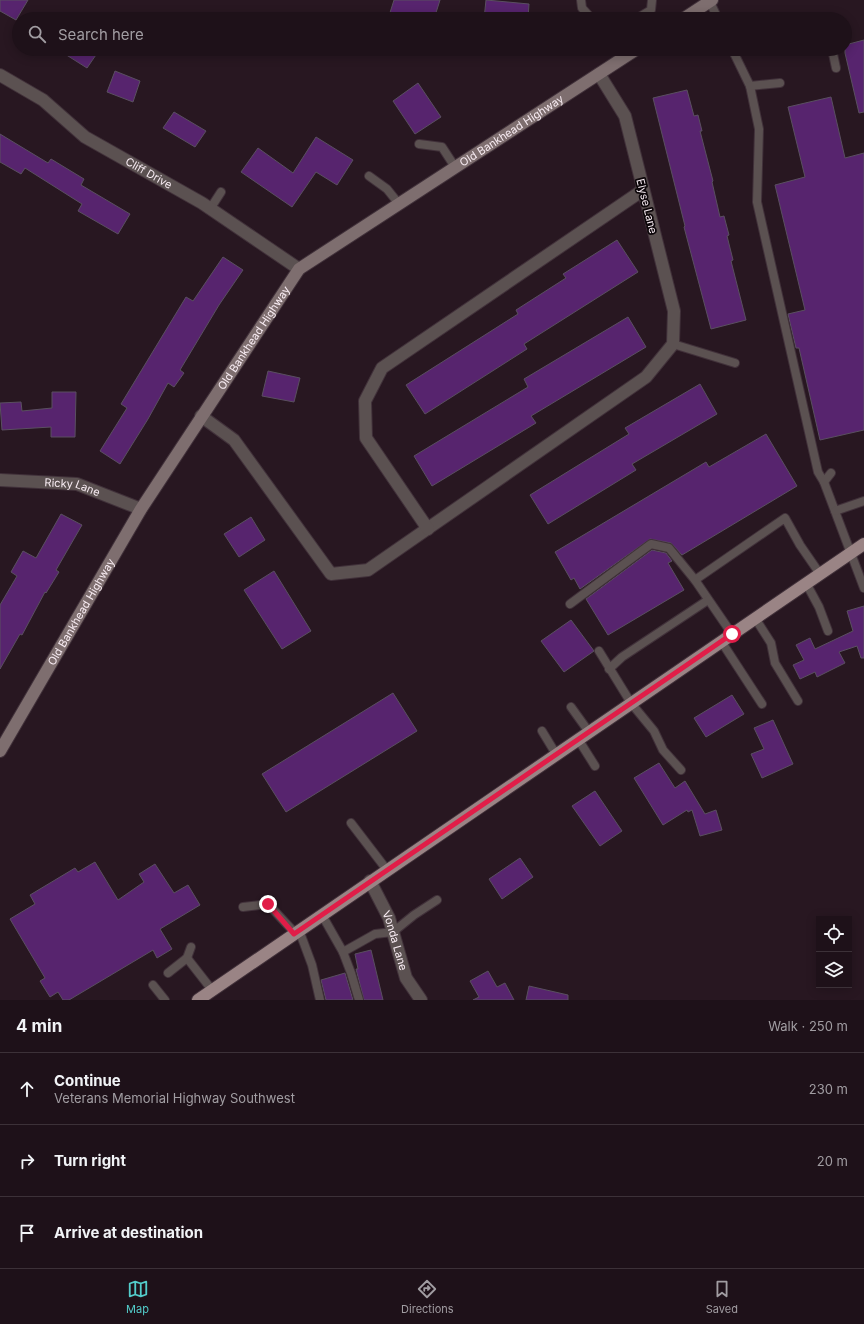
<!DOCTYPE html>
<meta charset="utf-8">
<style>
:root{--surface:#1e1119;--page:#2b1f26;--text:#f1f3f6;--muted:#a19da2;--line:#3c3138;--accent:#53cdcb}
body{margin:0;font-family:Inter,sans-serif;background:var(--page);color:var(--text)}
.controls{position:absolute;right:12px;bottom:12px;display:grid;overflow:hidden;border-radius:0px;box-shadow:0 2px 10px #0003}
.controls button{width:36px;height:36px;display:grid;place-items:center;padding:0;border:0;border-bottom:1px solid var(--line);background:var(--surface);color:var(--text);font:20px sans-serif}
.stop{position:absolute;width:12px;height:12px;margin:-9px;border:3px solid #e11d48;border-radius:50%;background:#fff}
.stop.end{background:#e11d48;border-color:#fff;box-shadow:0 1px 4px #0008}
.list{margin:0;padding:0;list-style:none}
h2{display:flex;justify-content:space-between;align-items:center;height:52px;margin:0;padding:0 16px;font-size:17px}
h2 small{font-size:13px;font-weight:400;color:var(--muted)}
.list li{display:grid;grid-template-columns:26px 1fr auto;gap:12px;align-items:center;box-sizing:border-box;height:72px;padding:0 16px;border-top:1px solid var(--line)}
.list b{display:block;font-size:15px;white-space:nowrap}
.list p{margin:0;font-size:13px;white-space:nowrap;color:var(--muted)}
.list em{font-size:13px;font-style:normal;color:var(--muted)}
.icon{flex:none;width:22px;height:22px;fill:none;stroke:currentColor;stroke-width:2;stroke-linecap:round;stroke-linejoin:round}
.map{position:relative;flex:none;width:864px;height:1000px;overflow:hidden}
.search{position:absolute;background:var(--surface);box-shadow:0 2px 10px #0003;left:12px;right:12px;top:12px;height:44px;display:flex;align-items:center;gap:10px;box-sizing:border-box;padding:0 14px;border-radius:22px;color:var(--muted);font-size:15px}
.sheet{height:268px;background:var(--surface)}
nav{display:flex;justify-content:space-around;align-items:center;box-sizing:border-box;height:56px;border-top:1px solid var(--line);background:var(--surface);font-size:11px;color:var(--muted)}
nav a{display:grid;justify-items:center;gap:2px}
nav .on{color:var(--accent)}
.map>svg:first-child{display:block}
.building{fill:#57246e;stroke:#5a4f60}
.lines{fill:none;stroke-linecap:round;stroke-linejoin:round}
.lane-casing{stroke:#41313a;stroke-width:10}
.street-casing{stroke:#41313a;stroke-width:14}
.secondary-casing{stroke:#41313a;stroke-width:14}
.primary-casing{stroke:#41313a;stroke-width:14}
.lane{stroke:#5b5151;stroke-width:8}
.street{stroke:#5b5151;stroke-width:12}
.secondary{stroke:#7e6e6f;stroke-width:12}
.primary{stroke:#9a8485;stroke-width:12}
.route{stroke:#e11d48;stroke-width:5}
.labels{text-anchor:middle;stroke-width:3.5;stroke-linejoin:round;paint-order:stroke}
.street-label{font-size:11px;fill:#f8ecf3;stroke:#0c0609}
</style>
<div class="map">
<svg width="864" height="1000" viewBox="0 0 864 1000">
<rect width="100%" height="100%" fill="#281721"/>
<!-- building -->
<g class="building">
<path d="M 0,0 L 28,0 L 16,20 L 0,11 Z"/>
<path d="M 394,0 L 440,0 L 434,19 L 388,19 Z"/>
<path d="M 486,0 L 529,4 L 528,19 L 484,19 Z"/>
<path d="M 864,40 L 864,112 L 859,113 L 845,53 L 845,45 Z"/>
<path d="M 57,49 L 100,49 L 87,68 Z"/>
<path d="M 115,71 L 140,81 L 133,102 L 107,92 Z"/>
<path d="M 418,83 L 441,117 L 415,134 L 393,101 Z"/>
<path d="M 687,90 L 694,116 L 698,115 L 702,131 L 700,131 L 713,181 L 712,182 L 720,217 L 724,216 L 729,235 L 727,236 L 733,260 L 731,261 L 746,320 L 711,329 L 684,227 L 685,226 L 653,98 Z"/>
<path d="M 831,97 L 845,158 L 864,153 L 864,430 L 820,440 L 799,348 L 796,348 L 788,314 L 805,310 L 775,185 L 805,177 L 788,107 Z"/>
<path d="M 174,112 L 206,131 L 195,147 L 163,128 Z"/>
<path d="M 0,134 L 48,163 L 51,159 L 84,179 L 81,185 L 130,214 L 118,234 L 78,211 L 82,204 L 25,168 L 21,174 L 0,162 Z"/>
<path d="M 316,137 L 353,160 L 337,185 L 316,172 L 292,207 L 241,172 L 258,148 L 293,173 Z"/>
<path d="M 617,240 L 638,272 L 524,344 L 527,349 L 425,414 L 406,385 L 518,314 L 516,310 L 566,278 L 563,274 Z"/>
<path d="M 223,257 L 243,270 L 219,305 L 180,370 L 184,373 L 174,387 L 168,383 L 148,419 L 120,464 L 100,451 L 127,408 L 121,404 L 186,297 L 193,301 Z"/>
<path d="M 628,317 L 646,347 L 531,416 L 536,423 L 432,486 L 414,456 L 528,387 L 524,379 Z"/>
<path d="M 268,371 L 300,378 L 294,402 L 262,396 Z"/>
<path d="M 700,384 L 717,414 L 632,464 L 636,470 L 548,524 L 530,495 L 629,434 L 625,428 Z"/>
<path d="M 52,392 L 76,392 L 75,437 L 51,437 L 51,427 L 2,430 L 0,403 L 21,402 L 22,411 L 52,408 Z"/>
<path d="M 766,434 L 797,486 L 682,555 L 671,543 L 650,539 L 580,589 L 574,578 L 571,580 L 555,552 L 706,462 L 709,467 Z"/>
<path d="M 61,514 L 82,525 L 56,570 L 59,572 L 46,593 L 45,592 L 22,635 L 20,634 L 0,669 L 0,605 L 17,576 L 11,572 L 23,551 L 36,558 Z"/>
<path d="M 251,517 L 265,540 L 239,557 L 224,534 Z"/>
<path d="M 652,550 L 666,553 L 672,561 L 668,563 L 684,590 L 608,635 L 586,599 Z"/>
<path d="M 274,571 L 311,631 L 282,649 L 244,590 Z"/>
<path d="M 864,606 L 864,658 L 861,658 L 857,646 L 839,652 L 845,663 L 817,677 L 815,672 L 800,679 L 793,665 L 804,660 L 796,645 L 810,638 L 815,649 L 853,631 L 847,611 Z"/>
<path d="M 571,620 L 594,651 L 564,672 L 541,641 Z"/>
<path d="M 393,693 L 417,731 L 286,812 L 262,774 Z"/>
<path d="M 732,695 L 744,714 L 706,737 L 694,718 Z"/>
<path d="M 773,720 L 793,764 L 762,778 L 751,754 L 764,749 L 754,728 Z"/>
<path d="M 659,763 L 675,788 L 685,781 L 705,814 L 716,810 L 722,830 L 700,836 L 692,810 L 688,812 L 687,810 L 663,825 L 634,778 Z"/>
<path d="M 595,791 L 622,831 L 600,846 L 572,806 Z"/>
<path d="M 520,858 L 533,877 L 502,899 L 489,879 Z"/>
<path d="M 95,862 L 118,900 L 144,882 L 139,874 L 155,864 L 174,893 L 188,885 L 200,905 L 160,929 L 172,949 L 157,958 L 153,950 L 69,1000 L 63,1000 L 58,992 L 50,997 L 40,981 L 45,978 L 10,919 L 35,904 L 30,895 L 75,868 L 78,872 Z"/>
<path d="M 371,950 L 383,1000 L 364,1000 L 356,969 L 358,969 L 355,954 Z"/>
<path d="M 488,971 L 497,987 L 505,983 L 514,1000 L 473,1000 L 479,997 L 470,981 Z"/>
<path d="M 345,973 L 353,1000 L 326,1000 L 321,980 Z"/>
<path d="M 529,986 L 568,995 L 568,1000 L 526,1000 Z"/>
</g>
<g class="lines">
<defs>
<g id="lane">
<path d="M 581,0 L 582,8 L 592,19"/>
<path d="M 710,2 L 718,19"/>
<path d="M 636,19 L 651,10 L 652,0"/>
<path d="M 732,49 L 750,86 L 759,129 L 757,202 L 818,472 L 824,482"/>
<path d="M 832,49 L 836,68"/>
<path d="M 750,86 L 780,83"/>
<path d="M 419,144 L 442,147 L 455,167"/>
<path d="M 369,176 L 387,189 L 399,204"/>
<path d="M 210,209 L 221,192"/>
<path d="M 673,344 L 735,363"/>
<path d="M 831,473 L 824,482 L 864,588"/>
<path d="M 835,511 L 864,501"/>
<path d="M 695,580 L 785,518 L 800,545 L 820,574"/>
<path d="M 806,583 L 819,607 L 828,631"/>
<path d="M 570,604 L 651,544 L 669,548 L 695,580 L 732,634"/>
<path d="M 755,618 L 771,643 L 775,663 L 798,701"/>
<path d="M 721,641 L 762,704"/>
<path d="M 599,651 L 631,703 L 654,731 L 663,750 L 681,770"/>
<path d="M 609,669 L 622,657 L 708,600"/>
<path d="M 571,707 L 589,732"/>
<path d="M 542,731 L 556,754"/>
<path d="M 578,739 L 595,766"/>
<path d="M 351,823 L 387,870"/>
<path d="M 243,907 L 268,904 L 295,933"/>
<path d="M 322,915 L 343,952 L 375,934 L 393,932 L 414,915 L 437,900"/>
<path d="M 299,930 L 312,965 L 320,1000"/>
<path d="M 343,952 L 351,973 L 359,1000"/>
<path d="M 187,958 L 212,990"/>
<path d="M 168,973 L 187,958 L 191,947"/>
<path d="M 153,985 L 165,1000"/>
</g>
<g id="street">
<path id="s1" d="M 0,75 L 43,100 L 85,137 L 202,203 L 299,269"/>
<path d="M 201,416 L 234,440 L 331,574 L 368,570 L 646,377 L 673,344 L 674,311 L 625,116 L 599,74"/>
<path id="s2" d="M 0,480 L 77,484 L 141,509"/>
<path d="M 428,529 L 366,438 L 365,401 L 382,368 L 643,190"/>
<path id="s3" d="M 370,881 L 389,918 L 406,978 L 421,1000"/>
</g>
<g id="secondary">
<path d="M 683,19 L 712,0"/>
<path id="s4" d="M 0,751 L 141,509 L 299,269 L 637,49"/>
</g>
<path id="primary" d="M 198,1000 L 864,544"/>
</defs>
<!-- lane casing -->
<use href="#lane" class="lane-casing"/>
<!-- street casing -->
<use href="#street" class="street-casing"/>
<!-- secondary casing -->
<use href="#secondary" class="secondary-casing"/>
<!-- primary casing -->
<use href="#primary" class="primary-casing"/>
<!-- lane -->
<use href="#lane" class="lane"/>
<!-- street -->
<use href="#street" class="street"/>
<!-- secondary -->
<use href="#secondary" class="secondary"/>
<!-- primary -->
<use href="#primary" class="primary"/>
</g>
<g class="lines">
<!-- route -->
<path class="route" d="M 268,904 L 294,934 L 732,634"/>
</g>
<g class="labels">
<!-- street labels -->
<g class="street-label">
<text dy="4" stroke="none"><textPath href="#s4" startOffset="821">Old Bankhead Highway</textPath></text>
<text dy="4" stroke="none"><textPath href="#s1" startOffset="179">Cliff Drive</textPath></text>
<text transform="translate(647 206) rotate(76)" y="4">Elyse Lane</text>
<text dy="4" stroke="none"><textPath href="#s4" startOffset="485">Old Bankhead Highway</textPath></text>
<text dy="4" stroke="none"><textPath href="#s2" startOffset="73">Ricky Lane</textPath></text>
<text dy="4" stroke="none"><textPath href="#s4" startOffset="161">Old Bankhead Highway</textPath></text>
<text dy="4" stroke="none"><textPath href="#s3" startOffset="65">Vonda Lane</textPath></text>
</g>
</g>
</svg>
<div class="controls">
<button><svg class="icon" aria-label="locate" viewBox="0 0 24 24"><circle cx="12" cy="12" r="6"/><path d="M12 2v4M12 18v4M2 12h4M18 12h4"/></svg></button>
<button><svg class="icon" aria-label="layers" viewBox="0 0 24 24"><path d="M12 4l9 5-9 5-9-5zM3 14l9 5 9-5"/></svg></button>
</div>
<div class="stop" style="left:732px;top:634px"></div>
<div class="stop end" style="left:268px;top:904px"></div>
<div class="search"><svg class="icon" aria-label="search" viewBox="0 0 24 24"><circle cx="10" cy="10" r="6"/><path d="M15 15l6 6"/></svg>Search here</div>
</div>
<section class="sheet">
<h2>4 min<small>Walk · 250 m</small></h2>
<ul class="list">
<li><svg class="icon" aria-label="ahead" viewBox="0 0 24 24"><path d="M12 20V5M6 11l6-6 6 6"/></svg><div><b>Continue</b><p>Veterans Memorial Highway Southwest</p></div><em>230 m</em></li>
<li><svg class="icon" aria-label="right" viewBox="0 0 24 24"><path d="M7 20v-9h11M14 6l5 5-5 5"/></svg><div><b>Turn right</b></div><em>20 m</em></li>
<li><svg class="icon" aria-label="arrive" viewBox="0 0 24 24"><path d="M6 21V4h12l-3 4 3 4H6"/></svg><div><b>Arrive at destination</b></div></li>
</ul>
</section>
<nav>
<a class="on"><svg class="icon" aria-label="map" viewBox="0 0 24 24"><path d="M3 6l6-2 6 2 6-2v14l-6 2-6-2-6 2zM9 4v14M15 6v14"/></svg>Map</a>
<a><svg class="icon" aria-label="directions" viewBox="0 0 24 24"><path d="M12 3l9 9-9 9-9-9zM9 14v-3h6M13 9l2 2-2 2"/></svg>Directions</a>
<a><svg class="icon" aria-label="saved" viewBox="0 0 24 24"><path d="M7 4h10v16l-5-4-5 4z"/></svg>Saved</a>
</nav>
